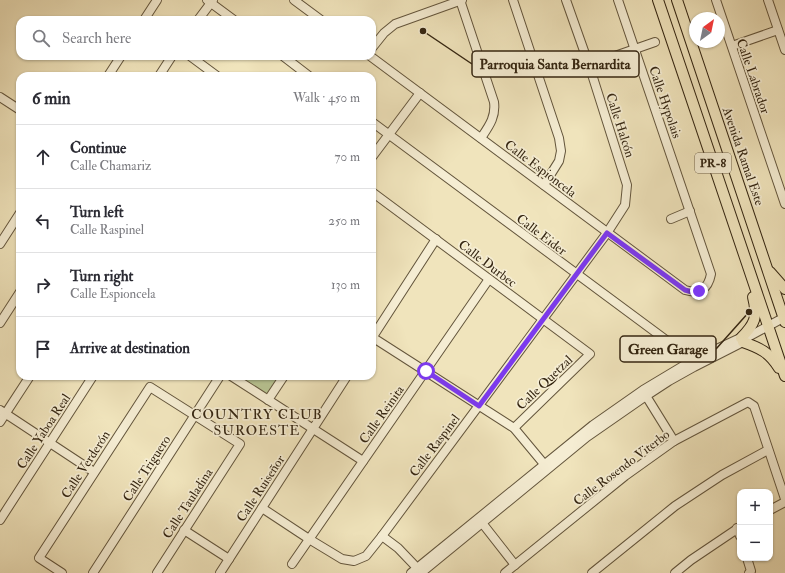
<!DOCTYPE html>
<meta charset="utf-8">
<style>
:root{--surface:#fff;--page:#f7f7f7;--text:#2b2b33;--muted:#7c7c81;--line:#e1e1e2}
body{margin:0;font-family:"IM FELL Double Pica",serif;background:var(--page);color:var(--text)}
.controls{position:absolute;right:12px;bottom:12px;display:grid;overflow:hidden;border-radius:8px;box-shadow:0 1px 3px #0004}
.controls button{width:36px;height:36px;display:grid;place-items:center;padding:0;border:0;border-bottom:1px solid var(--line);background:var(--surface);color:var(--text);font:20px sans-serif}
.compass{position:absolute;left:689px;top:12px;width:36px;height:36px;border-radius:50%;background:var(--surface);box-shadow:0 1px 3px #0004;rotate:33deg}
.stop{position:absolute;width:12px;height:12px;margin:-9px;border:3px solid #7c3aed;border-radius:50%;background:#fff}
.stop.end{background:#7c3aed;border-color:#fff;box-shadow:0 1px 4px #0008}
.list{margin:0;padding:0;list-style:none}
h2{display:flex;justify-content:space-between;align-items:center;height:52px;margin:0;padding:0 16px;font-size:17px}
h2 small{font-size:13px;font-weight:400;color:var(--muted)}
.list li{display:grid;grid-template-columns:26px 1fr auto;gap:12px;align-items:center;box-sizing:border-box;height:64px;padding:0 16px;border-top:1px solid var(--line)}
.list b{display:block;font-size:15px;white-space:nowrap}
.list p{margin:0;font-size:13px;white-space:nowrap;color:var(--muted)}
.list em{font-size:13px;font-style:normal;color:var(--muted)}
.icon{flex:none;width:22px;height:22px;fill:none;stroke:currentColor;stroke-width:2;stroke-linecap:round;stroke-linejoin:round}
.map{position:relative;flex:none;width:785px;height:573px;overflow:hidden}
.search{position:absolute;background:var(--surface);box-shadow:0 1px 3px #0004;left:16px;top:16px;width:360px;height:44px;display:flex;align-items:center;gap:10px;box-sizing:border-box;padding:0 14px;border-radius:12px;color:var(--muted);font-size:15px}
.panel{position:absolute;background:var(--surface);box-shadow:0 1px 3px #0004;left:16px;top:72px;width:360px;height:308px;border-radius:12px}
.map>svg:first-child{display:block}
.green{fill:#b8c492;stroke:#767452}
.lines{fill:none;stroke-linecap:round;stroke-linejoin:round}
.minor-casing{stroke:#63553c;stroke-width:10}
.major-casing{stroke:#342511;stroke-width:12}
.minor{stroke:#f5edd3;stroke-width:8}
.major{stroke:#f0e4bc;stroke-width:10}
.route{stroke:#7c3aed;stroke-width:5}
.labels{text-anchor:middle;stroke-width:3.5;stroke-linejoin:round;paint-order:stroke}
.shield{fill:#f5edd3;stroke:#6e614b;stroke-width:1}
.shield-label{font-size:12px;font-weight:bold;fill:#342511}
.street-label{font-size:13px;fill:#342511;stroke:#f5edd3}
.neighbourhood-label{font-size:14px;letter-spacing:1px;fill:#342511;stroke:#f5edd3}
.leader{fill:none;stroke:#342511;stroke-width:1.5}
.callout-dot{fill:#342511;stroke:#f5edd3;stroke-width:1.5}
.callout{fill:#f5edd3;stroke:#342511;stroke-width:1.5}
.callout-label{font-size:14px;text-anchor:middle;font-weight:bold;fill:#342511}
</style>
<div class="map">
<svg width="785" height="573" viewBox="0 0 785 573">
<rect width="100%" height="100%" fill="#f0e4bc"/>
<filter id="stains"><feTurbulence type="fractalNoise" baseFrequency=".005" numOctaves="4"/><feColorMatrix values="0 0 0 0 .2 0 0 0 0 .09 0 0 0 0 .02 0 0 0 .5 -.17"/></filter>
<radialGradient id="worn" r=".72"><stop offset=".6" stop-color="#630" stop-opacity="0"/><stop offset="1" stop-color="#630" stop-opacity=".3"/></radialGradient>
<!-- green -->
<path class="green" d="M 232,376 L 284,376 L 268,400 Z"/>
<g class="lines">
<defs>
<g id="minor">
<path d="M 207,0 L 234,20"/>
<path d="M 294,0 L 321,20"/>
<path d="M 460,0 L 494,102 C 496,117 489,126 481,138"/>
<path d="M 513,0 L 559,138 L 561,151 L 559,161 L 544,185"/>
<path d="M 716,0 L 785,204"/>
<path d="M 768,0 L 785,50"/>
<path d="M 144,20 L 157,0"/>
<path d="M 198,20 L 213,0"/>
<path d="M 732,46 L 778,30"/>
<path d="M 372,48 L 384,33 L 395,24 L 462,0"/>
<path d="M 190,56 L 217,76"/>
<path d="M 283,56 L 309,76"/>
<path d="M 370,56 L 685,290 C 699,294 708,290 711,274 L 618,0"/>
<path d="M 589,65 L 655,42"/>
<path d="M 108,76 L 121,56"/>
<path d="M 159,76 L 172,56"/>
<path d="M 0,97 L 20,110"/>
<path d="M 372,122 L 693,360 L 695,363"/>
<path d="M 372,157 L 420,93"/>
<path d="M 372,192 L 590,354 L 514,428"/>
<path d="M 671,219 L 690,211"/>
<path d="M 0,244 L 20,213"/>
<path d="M 0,323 L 20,292"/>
<path d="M 372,337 L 514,428 L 544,464"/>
<path d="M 372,338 L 436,239"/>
<path d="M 231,376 L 363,461"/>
<path d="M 643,391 L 674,441"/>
<path d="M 268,400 L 284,376"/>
<path d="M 0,410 L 94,472"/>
<path d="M 0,422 L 30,376"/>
<path d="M 262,508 L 309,539 L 342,559 L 354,561 L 366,556 L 382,536 L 607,233 L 625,205 L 627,185 L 589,65 L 566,0"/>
<path d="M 770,510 L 785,502"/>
<path d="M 479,519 L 515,565"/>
<path d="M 0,520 L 93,376"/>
<path d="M 737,528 L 740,536"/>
<path d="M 184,530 L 229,559"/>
<path d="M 382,536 L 398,548 L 421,572"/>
<path d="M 747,558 L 751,571 L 749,573"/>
<path d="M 292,564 L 489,279"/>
<path d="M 62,573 L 39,558 L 150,387 L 240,444 L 157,573"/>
<path d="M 93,573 L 220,376"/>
<path d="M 220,573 L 347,376"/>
<path d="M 411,573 L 593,425 L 643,390 L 693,360 L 740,338"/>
<path d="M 421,573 L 587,437 L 646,396 L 669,381 L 694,367 L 743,342 L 746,338 L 785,317"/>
<path d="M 505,573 L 625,476 L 674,441 L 748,402 L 754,406 L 785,499"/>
<path d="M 592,573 L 675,506 L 722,475 L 768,450"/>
<path d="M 675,573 L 691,560 L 740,527"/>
</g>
<g id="major">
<path d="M 658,0 L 785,376"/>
<path d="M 677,0 L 785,322"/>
<path d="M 770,272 L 785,289"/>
<path d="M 741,338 C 755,324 758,317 753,297"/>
<path d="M 743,342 C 760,348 769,352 779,368"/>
</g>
</defs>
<!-- minor casing -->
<use href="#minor" class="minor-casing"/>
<!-- major casing -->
<use href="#major" class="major-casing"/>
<!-- minor -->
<use href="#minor" class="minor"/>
<!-- major -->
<use href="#major" class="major"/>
</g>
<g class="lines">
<!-- route -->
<path class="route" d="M 426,371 L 479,406 L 607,233 L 685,290 L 692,292 L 699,291"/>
</g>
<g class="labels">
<!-- shield labels -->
<rect class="shield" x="695" y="153" width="36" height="20" rx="3"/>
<g class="shield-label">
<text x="713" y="167">PR-8</text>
</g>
<!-- street labels -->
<g class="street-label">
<text transform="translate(754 76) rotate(71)" y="5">Calle Labrador</text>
<text transform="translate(666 102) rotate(71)" y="5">Calle Hypolais</text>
<text transform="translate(621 125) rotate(72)" y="5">Calle Halcón</text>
<text transform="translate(744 156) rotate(71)" y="5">Avenida Ramal Este</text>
<text transform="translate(541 168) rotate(37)" y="5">Calle Espioncela</text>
<text transform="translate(542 234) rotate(37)" y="5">Calle Eider</text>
<text transform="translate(488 263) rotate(37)" y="5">Calle Durbec</text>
<text transform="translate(544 382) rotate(-44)" y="5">Calle Quetzal</text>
<text transform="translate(381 414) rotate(-55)" y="5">Calle Reinita</text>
<text transform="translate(43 431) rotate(-57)" y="5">Calle Yaboa Real</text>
<text transform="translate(434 445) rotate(-53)" y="5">Calle Raspinel</text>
<text transform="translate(85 464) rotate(-57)" y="5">Calle Verderón</text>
<text transform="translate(621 467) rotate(-37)" y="5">Calle Rosendo Viterbo</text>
<text transform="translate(146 468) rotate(-57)" y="5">Calle Triguero</text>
<text transform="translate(260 488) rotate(-57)" y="5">Calle Ruiseñor</text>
<text transform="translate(187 503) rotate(-57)" y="5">Calle Tauladina</text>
</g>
<!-- neighbourhood labels -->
<g class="neighbourhood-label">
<text x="257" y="419">COUNTRY CLUB<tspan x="257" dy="16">SUROESTE</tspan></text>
</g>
</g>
<!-- callouts -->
<path class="leader" d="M423 31L472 64M749 312L716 349"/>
<g class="callout-dot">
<circle cx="423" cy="31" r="4"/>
<circle cx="749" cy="312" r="4"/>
</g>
<g class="callout">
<rect x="472" y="51" width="167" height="26" rx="4"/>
<rect x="620" y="336" width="96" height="26" rx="4"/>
</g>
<g class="callout-label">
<text x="555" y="69">Parroquia Santa Bernardita</text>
<text x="668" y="354">Green Garage</text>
</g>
<rect width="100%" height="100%" filter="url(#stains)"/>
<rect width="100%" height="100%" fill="url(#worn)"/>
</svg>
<div class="controls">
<button>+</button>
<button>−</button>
</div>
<svg class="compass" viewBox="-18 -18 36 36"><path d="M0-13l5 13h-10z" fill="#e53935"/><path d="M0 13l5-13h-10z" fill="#7c7c81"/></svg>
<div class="stop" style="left:426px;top:371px"></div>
<div class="stop end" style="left:699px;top:291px"></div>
<div class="search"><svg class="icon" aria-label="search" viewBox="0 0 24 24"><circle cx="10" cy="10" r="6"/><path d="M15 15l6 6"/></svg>Search here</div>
<section class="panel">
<h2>6 min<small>Walk · 450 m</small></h2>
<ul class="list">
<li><svg class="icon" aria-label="ahead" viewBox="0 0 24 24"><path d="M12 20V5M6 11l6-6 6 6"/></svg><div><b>Continue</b><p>Calle Chamariz</p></div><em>70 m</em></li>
<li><svg class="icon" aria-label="left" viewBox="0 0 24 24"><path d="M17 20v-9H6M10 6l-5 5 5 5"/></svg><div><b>Turn left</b><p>Calle Raspinel</p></div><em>250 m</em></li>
<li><svg class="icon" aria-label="right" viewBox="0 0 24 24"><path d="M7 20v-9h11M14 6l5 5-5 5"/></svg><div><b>Turn right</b><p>Calle Espioncela</p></div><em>130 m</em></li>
<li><svg class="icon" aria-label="arrive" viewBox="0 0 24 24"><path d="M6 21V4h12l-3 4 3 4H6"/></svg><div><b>Arrive at destination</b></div></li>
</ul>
</section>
</div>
